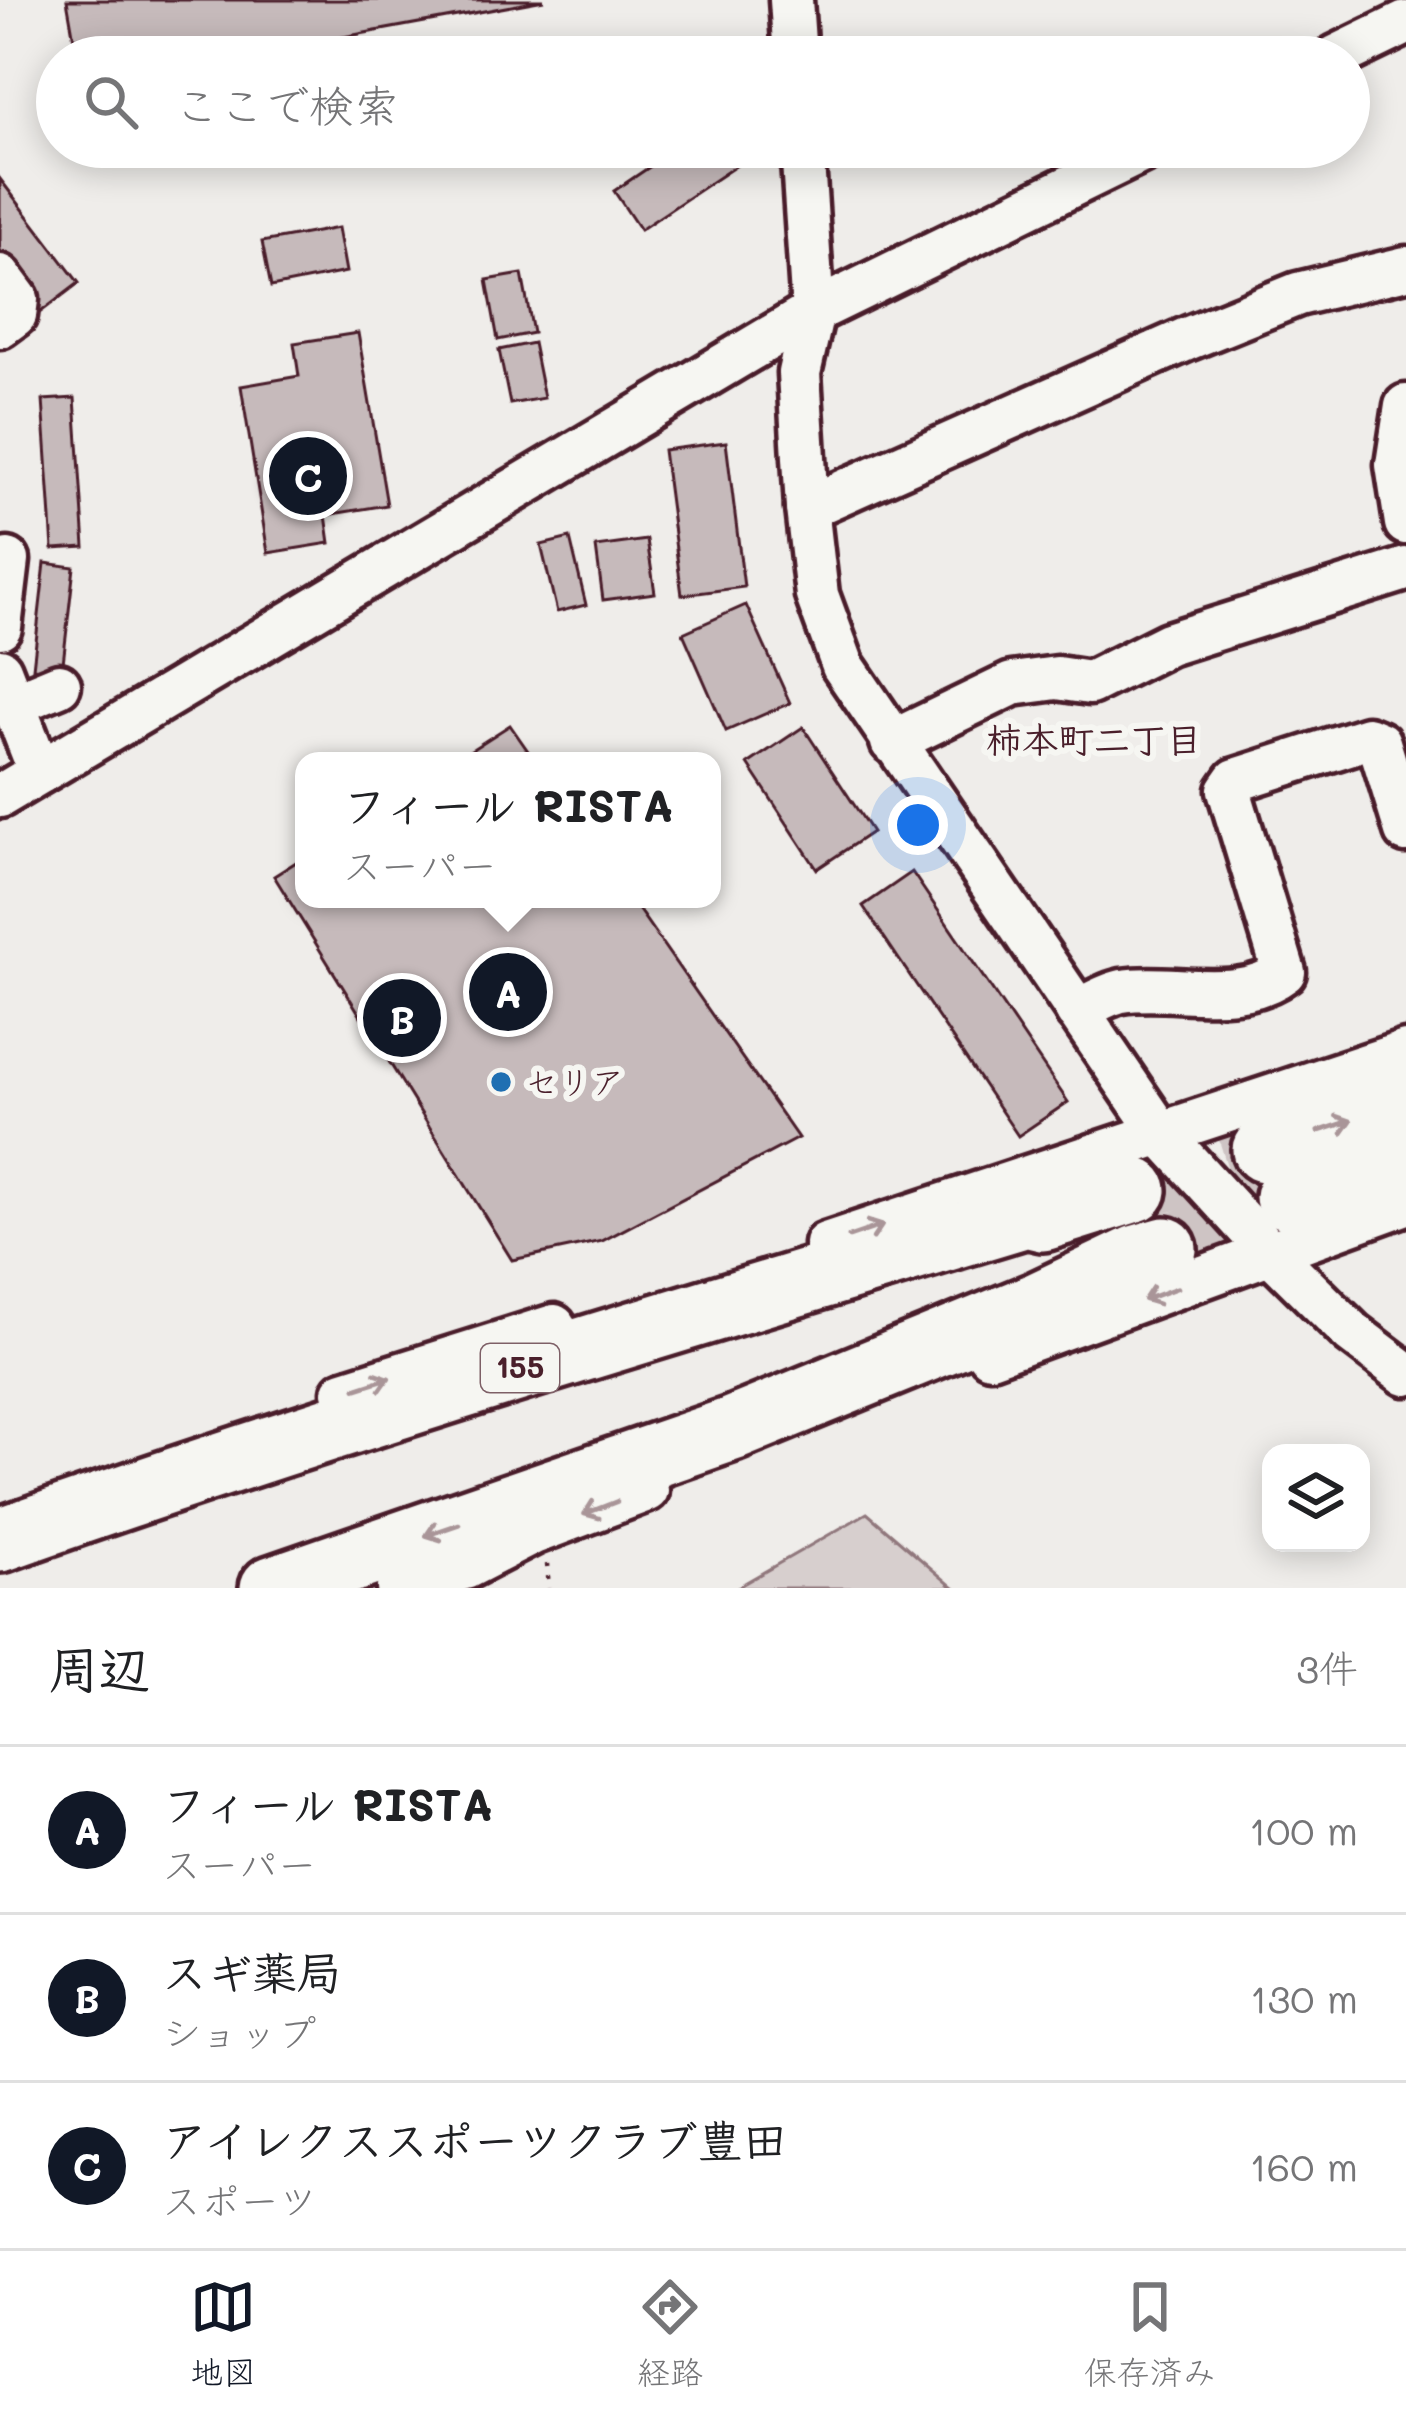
<!DOCTYPE html>
<html lang="ja">
<meta charset="utf-8">
<style>
:root{--surface:#fff;--page:#f6f6f6;--text:#202124;--muted:#757577;--line:#e0e0e0;--accent:#111827}
body{margin:0;font-family:Mali,"Klee One",sans-serif;background:var(--page);color:var(--text)}
.controls{position:absolute;right:36px;bottom:36px;display:grid;overflow:hidden;border-radius:24px;box-shadow:0 6px 30px #0003}
.controls button{width:108px;height:108px;display:grid;place-items:center;padding:0;border:0;border-bottom:3px solid var(--line);background:var(--surface);color:var(--text);font:60px sans-serif}
.you{position:absolute;left:918px;top:825px;width:42px;height:42px;margin:-30px;border:9px solid #fff;border-radius:50%;background:#1a73e8;box-shadow:0 0 0 18px #1a73e833}
.badge{display:grid;place-items:center;width:78px;height:78px;border-radius:50%;background:var(--accent);color:#fff;font-size:39px;font-weight:700}
.pin{position:absolute;translate:-50% -50%;border:6px solid #fff;box-shadow:0 3px 12px #0006}
.popup{position:absolute;left:295px;top:752px;width:426px;height:156px;box-sizing:border-box;display:grid;place-content:center;border-radius:24px;background:var(--surface);filter:drop-shadow(0 3px 9px #0005);font-size:39px;white-space:nowrap;color:var(--muted)}
.popup b{font-size:45px;color:var(--text)}
.popup::after{content:'';position:absolute;left:50%;top:100%;margin-left:-24px;border:24px solid transparent;border-top-color:var(--surface)}
.list{margin:0;padding:0;list-style:none}
h2{display:flex;justify-content:space-between;align-items:center;height:156px;margin:0;padding:0 48px;font-size:51px}
h2 small{font-size:39px;font-weight:400;color:var(--muted)}
.list li{display:grid;grid-template-columns:78px 1fr auto;gap:36px;align-items:center;box-sizing:border-box;height:168px;padding:0 48px;border-top:3px solid var(--line)}
.list b{display:block;font-size:45px;white-space:nowrap}
.list p{margin:0;font-size:39px;white-space:nowrap;color:var(--muted)}
.list em{font-size:39px;font-style:normal;color:var(--muted)}
.icon{flex:none;width:66px;height:66px;fill:none;stroke:currentColor;stroke-width:2;stroke-linecap:round;stroke-linejoin:round}
.map{position:relative;flex:none;width:1406px;height:1588px;overflow:hidden}
.search{position:absolute;background:var(--surface);box-shadow:0 6px 30px #0003;left:36px;right:36px;top:36px;height:132px;display:flex;align-items:center;gap:30px;box-sizing:border-box;padding:0 42px;border-radius:66px;color:var(--muted);font-size:45px}
.sheet{height:660px;background:var(--surface)}
nav{display:flex;justify-content:space-around;align-items:center;box-sizing:border-box;height:168px;border-top:3px solid var(--line);background:var(--surface);font-size:33px;color:var(--muted)}
nav a{display:grid;justify-items:center;gap:6px}
nav .on{color:var(--accent)}
.map>svg:first-child{display:block}
.green{fill:#d7cfce;stroke:#90777c;stroke-width:3}
.building{fill:#c6babb;stroke:#4a1f2b;stroke-width:3}
.lines{fill:none;stroke-linecap:round;stroke-linejoin:round}
.highway-tunnel{stroke:#cec4c4;stroke-width:63;stroke-dasharray:63 32;stroke-linecap:butt}
.minor-casing{stroke:#4a1f2b;stroke-width:51}
.highway-casing{stroke:#4a1f2b;stroke-width:72}
.path{stroke:#4a1f2b;stroke-width:4.5;stroke-dasharray:3 9;stroke-linecap:butt}
.minor{stroke:#f6f6f2;stroke-width:42}
.highway{stroke:#f6f6f2;stroke-width:63}
.oneway{stroke:#a99598}
.poi-dot{fill:#1f6fb2;stroke:#f6f6f2;stroke-width:4.5}
.labels{text-anchor:middle;stroke-width:12;stroke-linejoin:round;paint-order:stroke}
.shield{fill:#f6f6f2;stroke:#7e6067;stroke-width:3}
.shield-label{font-size:30px;font-weight:bold;fill:#4a1f2b}
.poi-label{font-size:33px;fill:#4a1f2b;stroke:#f6f6f2;text-anchor:start}
.neighbourhood-label{font-size:36px;font-weight:bold;fill:#4a1f2b;stroke:#f6f6f2}
</style>
<div class="map">
<svg width="1406" height="1588" viewBox="0 0 1406 1588">
<rect width="100%" height="100%" fill="#efedea"/>
<filter id="ink" filterUnits="userSpaceOnUse"><feTurbulence type="fractalNoise" baseFrequency=".00833" numOctaves="2"/><feDisplacementMap in="SourceGraphic" scale="24" xChannelSelector="R" yChannelSelector="G"/><feConvolveMatrix kernelMatrix="1 2 1 2 8 2 1 2 1" color-interpolation-filters="sRGB"/></filter>
<g filter="url(#ink)">
<!-- green -->
<path class="green" d="M 867,1513 L 954,1588 L 736,1588 Z"/>
<!-- building -->
<g class="building">
<path d="M 67,0 L 544,0 L 235,57 L 77,57 Z"/>
<path d="M 679,147 L 764,147 L 640,230 L 614,191 Z"/>
<path d="M 0,179 L 79,283 L 0,343 Z"/>
<path d="M 338,228 L 346,272 L 271,287 L 262,242 Z"/>
<path d="M 522,274 L 533,333 L 498,340 L 487,280 Z"/>
<path d="M 358,333 L 387,505 L 326,515 L 330,543 L 268,553 L 241,386 L 299,376 L 294,343 Z"/>
<path d="M 533,343 L 544,398 L 510,404 L 499,350 Z"/>
<path d="M 75,398 L 85,547 L 53,549 L 43,400 Z"/>
<path d="M 726,442 L 744,587 L 682,595 L 663,450 Z"/>
<path d="M 570,538 L 586,605 L 557,612 L 541,545 Z"/>
<path d="M 647,540 L 655,593 L 603,600 L 596,547 Z"/>
<path d="M 45,563 L 74,567 L 62,672 L 33,668 Z"/>
<path d="M 746,605 L 790,703 L 726,731 L 683,633 Z"/>
<path d="M 510,725 L 535,761 L 454,761 Z"/>
<path d="M 803,727 L 872,832 L 817,869 L 748,764 Z"/>
<path d="M 304,857 L 304,899 L 631,899 L 798,1138 L 602,1241 L 512,1260 L 274,876 Z"/>
<path d="M 912,872 L 1068,1102 L 1018,1136 L 863,906 Z"/>
</g>
<g class="lines">
<!-- highway-tunnel -->
<g class="highway-tunnel">
<path d="M 1135,1190 L 1264,1150"/>
<path d="M 1165,1249 L 1287,1197"/>
</g>
<defs>
<g id="minor">
<path d="M 791,0 L 795,57"/>
<path d="M 1336,57 L 1406,23"/>
<path d="M 802,147 L 813,312 L 799,373 L 807,508 L 817,595 L 843,666 L 1160,1132 L 1270,1252 L 1352,1333 L 1406,1374"/>
<path d="M 0,276 L 17,299 L 15,315 L 0,326"/>
<path d="M 1406,406 L 1397,465 L 1406,523"/>
<path d="M 807,508 L 1189,338 L 1298,294 L 1406,268"/>
<path d="M 0,627 L 8,560"/>
<path d="M 0,670 L 40,772"/>
<path d="M 13,704 L 59,685"/>
<path d="M 892,742 L 1012,684 L 1057,678 L 1090,683 L 1168,644 L 1406,569"/>
<path d="M 0,796 L 813,312 L 1151,147"/>
<path d="M 1077,1011 C 1091,1004 1107,994 1122,991 C 1173,983 1239,1006 1284,972 L 1229,790 L 1236,780 L 1367,738 L 1379,743 L 1406,831"/>
<path d="M 826,1244 L 1406,1052"/>
<path d="M 990,1355 L 1406,1203"/>
<path d="M 344,1392 L 554,1326"/>
<path d="M 398,1588 L 465,1568 L 533,1533 L 647,1490"/>
</g>
<g id="highway">
<path d="M 1264,1150 L 1406,1103"/>
<path d="M 1287,1197 L 1406,1157"/>
<path d="M 0,1540 C 338,1420 683,1319 1026,1215 L 1043,1219 L 1135,1190"/>
<path d="M 272,1588 L 732,1429 L 1038,1304 L 1137,1257 L 1165,1249"/>
</g>
</defs>
<!-- minor casing -->
<use href="#minor" class="minor-casing"/>
<!-- highway casing -->
<use href="#highway" class="highway-casing"/>
<!-- path -->
<path class="path" d="M 547,1564 L 549,1588"/>
<!-- minor -->
<use href="#minor" class="minor"/>
<!-- highway -->
<use href="#highway" class="highway"/>
</g>
<!-- one-way arrows -->
<defs><path id="oneway-shaft" d="M-6 0H5M1.5-3L5.5 0L1.5 3" fill="none" stroke-width="1.6" stroke-linecap="round" stroke-linejoin="round" transform="scale(3)"/></defs>
<g class="oneway">
<use href="#oneway-shaft" transform="translate(1335 1126) rotate(-18)"/>
<use href="#oneway-shaft" transform="translate(866 1231) rotate(-19)"/>
<use href="#oneway-shaft" transform="translate(1160 1294) rotate(160)"/>
<use href="#oneway-shaft" transform="translate(373 1383) rotate(-18)"/>
<use href="#oneway-shaft" transform="translate(600 1508) rotate(159)"/>
<use href="#oneway-shaft" transform="translate(442 1530) rotate(161)"/>
</g>
</g>
<!-- markers -->
<circle class="poi-dot" cx="501" cy="1082" r="12"/>
<g class="labels">
<!-- shield labels -->
<rect class="shield" x="481" y="1344" width="78" height="48" rx="9"/>
<g class="shield-label">
<text x="520" y="1378">155</text>
</g>
<!-- poi labels -->
<g class="poi-label">
<text x="525" y="1094">セリア</text>
</g>
<!-- neighbourhood labels -->
<g class="neighbourhood-label">
<text x="1094" y="753">柿本町二丁目</text>
</g>
</g>
</svg>
<div class="controls">
<button><svg class="icon" aria-label="layers" viewBox="0 0 24 24"><path d="M12 4l9 5-9 5-9-5zM3 14l9 5 9-5"/></svg></button>
</div>
<div class="you"></div>
<div class="pin badge" style="left:508px;top:992px">A</div>
<div class="popup"><b>フィール RISTA</b>スーパー</div>
<div class="pin badge" style="left:402px;top:1018px">B</div>
<div class="pin badge" style="left:308px;top:476px">C</div>
<div class="search"><svg class="icon" aria-label="search" viewBox="0 0 24 24"><circle cx="10" cy="10" r="6"/><path d="M15 15l6 6"/></svg>ここで検索</div>
</div>
<section class="sheet">
<h2>周辺<small>3件</small></h2>
<ul class="list">
<li><span class="badge">A</span><div><b>フィール RISTA</b><p>スーパー</p></div><em>100 m</em></li>
<li><span class="badge">B</span><div><b>スギ薬局</b><p>ショップ</p></div><em>130 m</em></li>
<li><span class="badge">C</span><div><b>アイレクススポーツクラブ豊田</b><p>スポーツ</p></div><em>160 m</em></li>
</ul>
</section>
<nav>
<a class="on"><svg class="icon" aria-label="map" viewBox="0 0 24 24"><path d="M3 6l6-2 6 2 6-2v14l-6 2-6-2-6 2zM9 4v14M15 6v14"/></svg>地図</a>
<a><svg class="icon" aria-label="directions" viewBox="0 0 24 24"><path d="M12 3l9 9-9 9-9-9zM9 14v-3h6M13 9l2 2-2 2"/></svg>経路</a>
<a><svg class="icon" aria-label="saved" viewBox="0 0 24 24"><path d="M7 4h10v16l-5-4-5 4z"/></svg>保存済み</a>
</nav>
